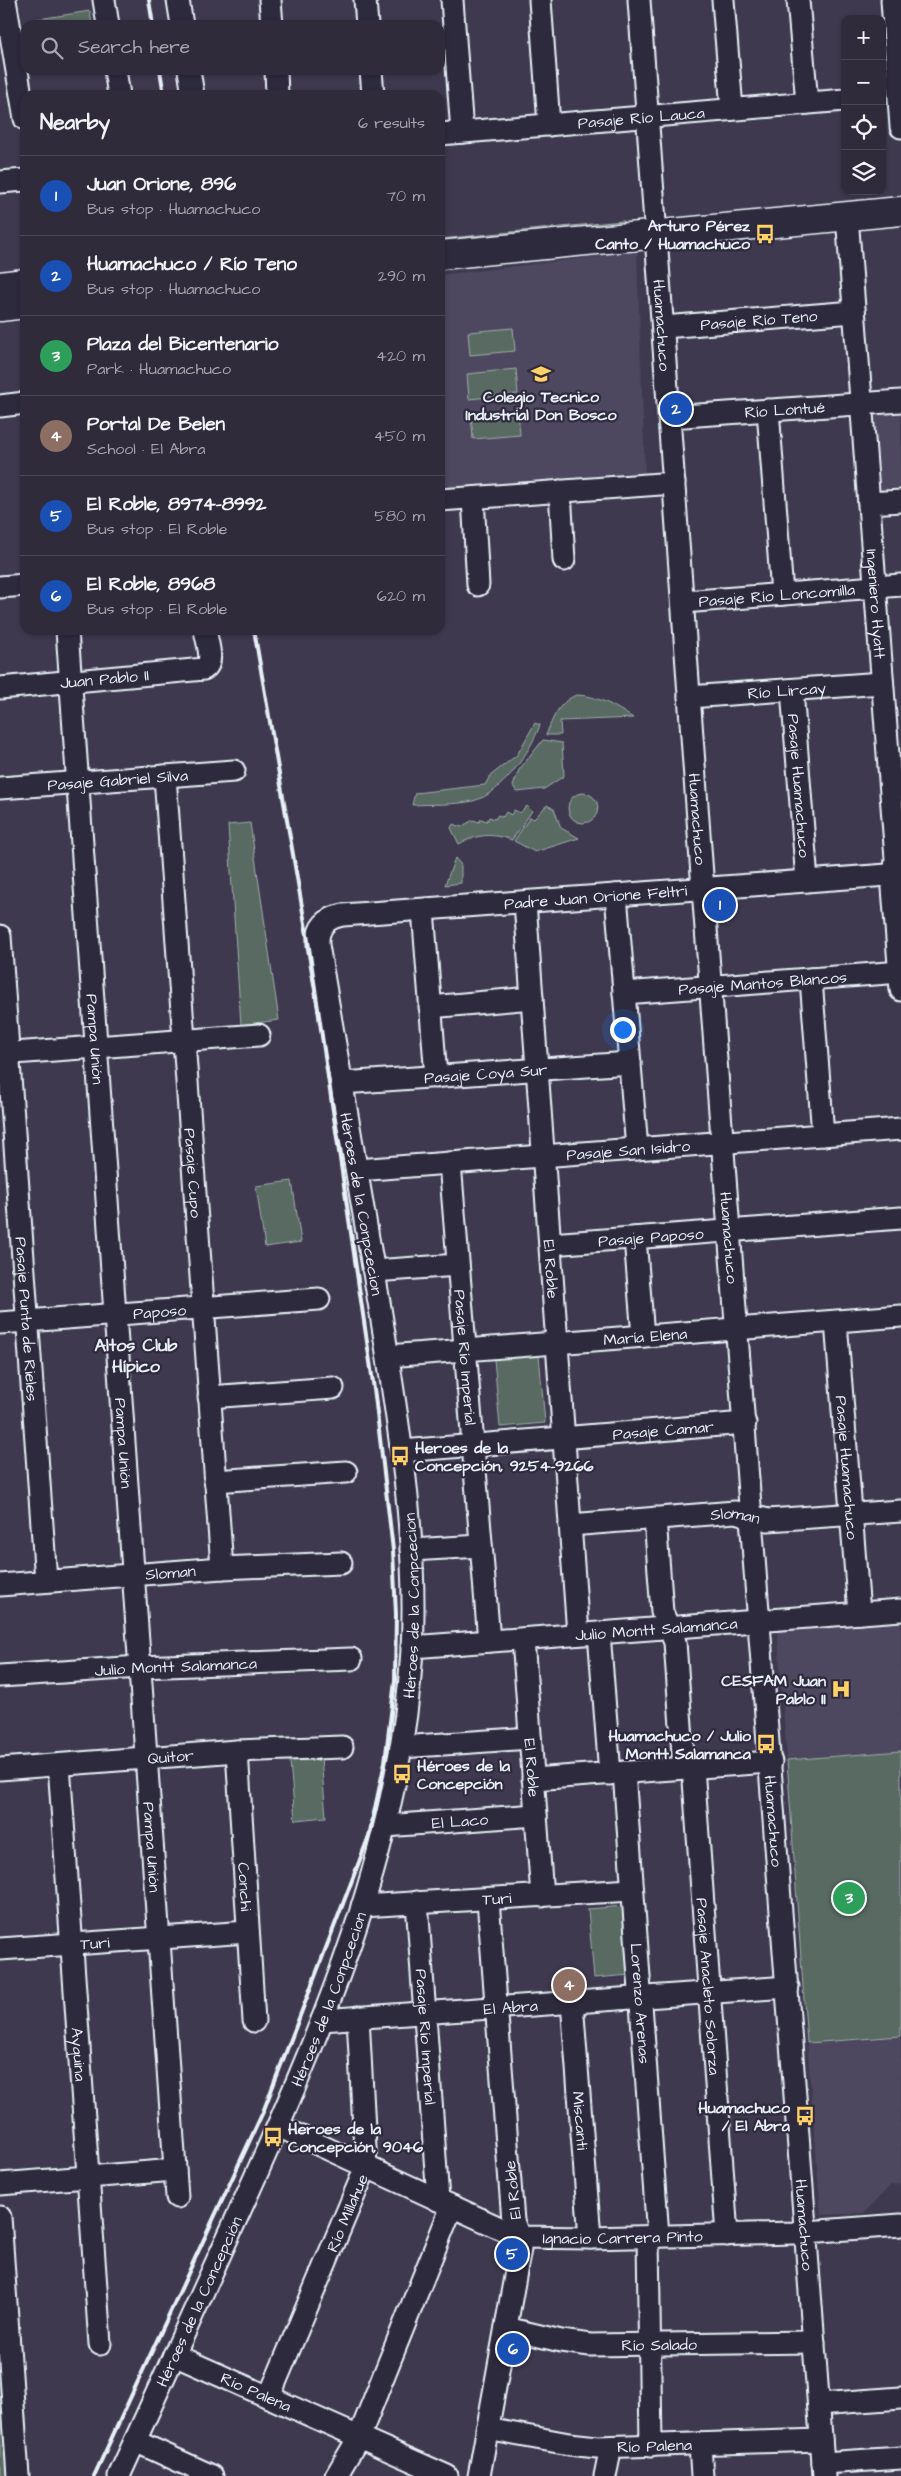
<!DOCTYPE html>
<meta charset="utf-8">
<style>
:root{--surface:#2f2b3b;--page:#373342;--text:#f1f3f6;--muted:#a7a7af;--line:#4a4755;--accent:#ffd166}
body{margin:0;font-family:"Architects Daughter",sans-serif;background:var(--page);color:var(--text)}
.controls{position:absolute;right:15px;top:15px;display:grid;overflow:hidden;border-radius:10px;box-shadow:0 1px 4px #0004}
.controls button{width:45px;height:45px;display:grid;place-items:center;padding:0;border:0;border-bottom:1px solid var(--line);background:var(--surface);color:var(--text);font:25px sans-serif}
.you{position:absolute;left:622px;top:1029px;width:18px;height:18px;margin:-12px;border:4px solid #fff;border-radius:50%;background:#1a73e8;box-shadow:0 0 0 8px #1a73e833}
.badge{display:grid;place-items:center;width:32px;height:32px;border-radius:50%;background:var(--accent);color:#fff;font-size:16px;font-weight:700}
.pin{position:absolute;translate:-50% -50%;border:2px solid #fff;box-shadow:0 1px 5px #0006}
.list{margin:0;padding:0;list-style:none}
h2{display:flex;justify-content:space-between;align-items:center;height:65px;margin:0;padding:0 20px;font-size:21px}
h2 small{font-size:16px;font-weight:400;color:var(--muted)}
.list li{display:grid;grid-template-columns:32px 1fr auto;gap:15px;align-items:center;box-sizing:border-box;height:80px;padding:0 20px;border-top:1px solid var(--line)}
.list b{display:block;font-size:19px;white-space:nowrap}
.list p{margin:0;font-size:16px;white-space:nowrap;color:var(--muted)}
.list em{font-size:16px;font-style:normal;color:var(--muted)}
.icon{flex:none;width:28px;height:28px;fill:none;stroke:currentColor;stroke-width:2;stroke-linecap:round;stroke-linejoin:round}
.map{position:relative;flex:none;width:901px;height:2476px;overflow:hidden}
.search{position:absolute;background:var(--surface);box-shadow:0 1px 4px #0004;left:20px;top:20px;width:425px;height:55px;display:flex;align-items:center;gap:12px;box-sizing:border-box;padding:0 18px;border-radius:15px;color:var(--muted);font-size:19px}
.panel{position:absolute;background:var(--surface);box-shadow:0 1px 4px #0004;left:20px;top:90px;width:425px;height:545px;border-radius:15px}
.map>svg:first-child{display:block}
.built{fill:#4d465e}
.green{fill:#596a62;stroke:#a0aead}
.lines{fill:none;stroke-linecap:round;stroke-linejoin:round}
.minor-casing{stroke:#e8f1f8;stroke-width:25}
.major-casing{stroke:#e8f1f8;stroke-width:31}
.minor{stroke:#2f2a3d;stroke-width:21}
.major{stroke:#2f2a3d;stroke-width:28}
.rail{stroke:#e8f1f8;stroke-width:4}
.labels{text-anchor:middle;stroke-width:4.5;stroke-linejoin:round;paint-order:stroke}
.street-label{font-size:16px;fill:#e8f1f8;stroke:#2f2a3d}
.poi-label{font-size:16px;font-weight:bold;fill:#e8f1f8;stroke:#2f2a3d;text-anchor:end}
.neighbourhood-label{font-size:18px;font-weight:bold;fill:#e8f1f8;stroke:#2f2a3d}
</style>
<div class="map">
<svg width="901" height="2476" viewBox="0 0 901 2476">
<rect width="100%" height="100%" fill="#3f394f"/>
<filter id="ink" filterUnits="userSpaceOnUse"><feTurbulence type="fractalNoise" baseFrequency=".02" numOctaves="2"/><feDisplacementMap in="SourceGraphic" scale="10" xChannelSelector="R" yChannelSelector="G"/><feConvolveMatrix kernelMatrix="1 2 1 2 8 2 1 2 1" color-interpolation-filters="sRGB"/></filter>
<g filter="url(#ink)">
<!-- built -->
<g class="built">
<path d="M 637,252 L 645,473 L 440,488 L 440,275 Z"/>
<path d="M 901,412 L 901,496 L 880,497 L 874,414 Z"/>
<path d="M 901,1618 L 901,1751 L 787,1760 L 777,1627 Z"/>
<path d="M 901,2036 L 901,2184 L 891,2185 L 864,2213 L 821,2215 L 807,2043 Z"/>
</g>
<!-- green -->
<g class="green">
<path d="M 90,11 L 92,25 L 33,25 L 32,20 Z"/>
<path d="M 622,221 L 624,221 L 626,225 L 440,243 L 440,239 Z"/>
<path d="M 513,328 L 515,351 L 470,355 L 468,332 Z"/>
<path d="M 516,369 L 518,394 L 469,399 L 467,374 Z"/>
<path d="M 518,411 L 520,435 L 473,439 L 471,415 Z"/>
<path d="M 576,695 C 597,695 616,707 633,718 L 560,721 L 561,735 L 546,735 C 553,718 558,703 576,695 Z"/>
<path d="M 535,723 L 540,725 C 531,751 502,794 473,801 C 454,805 431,804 412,805 L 415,793 L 485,785 L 490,776 L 517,755 Z"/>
<path d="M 543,740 L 562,743 L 564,776 L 544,789 L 517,792 L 513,786 L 519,770 Z"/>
<circle cx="583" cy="808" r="15"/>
<path d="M 547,805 L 554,809 L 561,828 L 579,838 L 535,852 L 514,841 L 530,817 L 534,819 Z"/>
<path d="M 527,806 L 532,811 L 512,840 C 492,833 478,834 459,844 L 451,828 L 453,824 L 461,827 L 473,820 L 479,822 L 481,819 L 487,821 L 489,817 L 495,819 L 498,815 L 503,817 L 506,812 L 511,815 L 514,810 L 520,813 Z"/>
<path d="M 250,823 L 279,1020 L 241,1025 L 228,825 Z"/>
<path d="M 455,858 L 461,865 L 461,883 L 445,885 Z"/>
<path d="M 292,1181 L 301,1242 L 265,1247 L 256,1186 Z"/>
<path d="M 539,1355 L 545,1423 L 500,1427 L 494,1359 Z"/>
<path d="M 901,1751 L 901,2036 L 807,2043 L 787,1760 Z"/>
<path d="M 321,1758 L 326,1817 L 295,1820 L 290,1761 Z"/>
<path d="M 624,1906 L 630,1975 L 594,1978 L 588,1909 Z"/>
<path d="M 0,2338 L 11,2476 L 0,2476 Z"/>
</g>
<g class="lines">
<defs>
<g id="minor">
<path d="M 5,0 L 25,119"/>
<path d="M 104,0 L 108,25"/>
<path d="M 178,0 L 182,25"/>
<path d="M 270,0 L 272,25"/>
<path d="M 365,0 L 367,25"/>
<path d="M 452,0 L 462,132"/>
<path d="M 540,0 L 549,125"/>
<path id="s1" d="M 639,0 L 703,889 L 824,2476"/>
<path d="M 723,0 L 732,109"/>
<path d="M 798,0 L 807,103"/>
<path d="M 892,0 L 901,127"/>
<path d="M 115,70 L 119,95"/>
<path d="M 189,70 L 193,95"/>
<path d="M 276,70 L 277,95"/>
<path d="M 371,70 L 373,95"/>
<path id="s2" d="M 440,134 L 845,100"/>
<path d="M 0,182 L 25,180"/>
<path id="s3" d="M 847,216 L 896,859 L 893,888 L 901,990"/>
<path id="s4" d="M 663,327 L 854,312"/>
<path d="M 0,406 L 25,403"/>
<path d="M 768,410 L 782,594"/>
<path id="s5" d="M 670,417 L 901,401"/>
<path d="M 560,491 L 564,560"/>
<path d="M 473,498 L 478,585"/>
<path d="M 440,500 L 674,483"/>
<path d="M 869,503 L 901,501"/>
<path d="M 0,587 L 25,585"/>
<path id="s6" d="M 683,602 L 901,585"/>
<path id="s7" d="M 67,630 L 177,2197"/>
<path id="s8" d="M 0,688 L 204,669 C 215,662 207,642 205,630"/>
<path id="s9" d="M 792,690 L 807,881"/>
<path id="s10" d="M 689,697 L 882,683"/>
<path id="s11" d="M 165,776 L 222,1568"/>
<path id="s12" d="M 0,788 L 234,771"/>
<path d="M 616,895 L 637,1149"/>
<path id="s13" d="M 525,902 L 578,1634"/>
<path d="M 423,910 L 436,1077"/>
<path id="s14" d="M 0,936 L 46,1581"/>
<path d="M 811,979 L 823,1135"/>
<path id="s15" d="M 624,993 L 901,972"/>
<path d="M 430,1007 L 532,998"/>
<path d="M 0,1054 L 259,1035"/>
<path id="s16" d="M 342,1083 L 630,1063"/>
<path id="s17" d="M 450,1163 L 489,1641"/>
<path id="s18" d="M 357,1170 L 901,1129"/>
<path d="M 635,1238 L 643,1336"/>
<path id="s19" d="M 550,1244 L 901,1218"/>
<path d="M 374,1271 L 458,1265"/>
<path id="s20" d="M 836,1322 L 859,1613"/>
<path id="s21" d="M 0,1323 L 319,1299"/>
<path id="s22" d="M 388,1356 L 901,1316"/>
<path d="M 209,1397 L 333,1388"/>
<path id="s23" d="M 402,1451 L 745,1423"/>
<path d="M 215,1481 L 346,1472"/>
<path d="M 655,1518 L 662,1612 L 675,1642 L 684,1768"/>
<path id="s24" d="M 570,1525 L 735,1512 L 768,1520 L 901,1511"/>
<path d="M 411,1550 L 481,1546"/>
<path id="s25" d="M 0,1585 L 222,1568 L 341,1563"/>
<path d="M 599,1633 L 610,1774"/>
<path id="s26" d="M 523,1639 L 542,1896"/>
<path id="s27" d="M 412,1647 L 901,1610"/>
<path id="s28" d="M 0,1676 L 140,1667 L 351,1659"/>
<path d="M 401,1747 L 530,1738"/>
<path id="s29" d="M 237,1751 L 254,2021"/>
<path id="s30" d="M 59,1765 L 100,2344"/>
<path id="s31" d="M 693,1767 L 727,2235"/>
<path id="s32" d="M 0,1769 L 237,1751 L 342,1747"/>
<path id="s33" d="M 624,1772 L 658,2236"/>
<path d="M 533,1779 L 771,1762"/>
<path id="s34" d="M 385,1826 L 536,1815"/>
<path id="s35" d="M 417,1902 L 438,2200"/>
<path id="s36" d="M 362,1906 L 632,1890"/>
<path id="s37" d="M 0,1949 L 248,1932"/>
<path id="s38" d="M 572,2002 L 590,2238"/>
<path id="s39" d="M 322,2020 L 788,1987"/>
<path id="s40" d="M 278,2126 L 519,2237 L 590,2238 L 793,2233 L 901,2225"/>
<path d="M 0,2184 L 175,2170"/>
<path d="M 0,2217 L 18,2476"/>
<path d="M 648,2237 L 651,2446"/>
<path id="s41" d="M 506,2328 L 561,2341 L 590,2345 L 814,2342"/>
<path id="s42" d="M 174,2355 L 447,2476"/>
<path id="s43" d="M 269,2397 L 366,2167 L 358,2017"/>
<path d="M 819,2404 L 901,2398"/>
<path id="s44" d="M 487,2429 L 569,2444 L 597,2447 L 821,2440"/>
<path d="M 135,2441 L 212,2476"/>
<path d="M 700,2444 L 702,2476"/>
<path d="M 823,2463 L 901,2458"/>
<path id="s45" d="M 119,2476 C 160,2386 201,2296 242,2206 C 322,2030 401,1846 412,1650 C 418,1535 398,1421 380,1308 C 360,1187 338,1066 318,945 C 317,927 326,918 343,915 L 901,874"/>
<path d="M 336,2476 L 359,2437 L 452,2206"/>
<path d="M 479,2476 L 520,2249 L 519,2237 L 513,2221 L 488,1900"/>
<path d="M 605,2476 L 611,2447"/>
</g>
<g id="major">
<path d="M 440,255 L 901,211"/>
<path d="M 0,286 L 25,283"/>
<path d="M 0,307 L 25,304"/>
</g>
</defs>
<!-- minor casing -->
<use href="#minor" class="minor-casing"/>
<!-- major casing -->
<use href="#major" class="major-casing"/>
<!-- minor -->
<use href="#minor" class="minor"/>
<!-- major -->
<use href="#major" class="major"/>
<!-- rail -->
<g class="rail">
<path d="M 149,0 L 153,25"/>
<path d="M 160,70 L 164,95"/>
<path d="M 94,2476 L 263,2112 L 369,1836 L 385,1762 L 395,1681 L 396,1614 L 393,1550 L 375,1396 L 308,941 L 254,630"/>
</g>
</g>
</g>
<!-- icons -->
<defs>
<symbol id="bus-bare" viewBox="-9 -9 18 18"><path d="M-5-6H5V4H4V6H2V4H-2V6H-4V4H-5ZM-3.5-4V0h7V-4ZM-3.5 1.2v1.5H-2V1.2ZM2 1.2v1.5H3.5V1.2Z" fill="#ffd166" stroke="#2f2a3d" stroke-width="2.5" paint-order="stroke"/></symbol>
<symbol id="school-bare" viewBox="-9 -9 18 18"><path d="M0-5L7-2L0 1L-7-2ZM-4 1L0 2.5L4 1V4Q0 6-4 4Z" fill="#ffd166" stroke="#2f2a3d" stroke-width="2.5" paint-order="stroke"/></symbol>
<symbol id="hospital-bare" viewBox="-9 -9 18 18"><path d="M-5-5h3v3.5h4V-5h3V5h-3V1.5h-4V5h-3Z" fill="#ffd166" stroke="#2f2a3d" stroke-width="2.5" paint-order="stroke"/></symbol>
</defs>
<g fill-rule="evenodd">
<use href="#bus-bare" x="751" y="220" width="28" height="28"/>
<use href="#school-bare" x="527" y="360" width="28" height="28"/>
<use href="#bus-bare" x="386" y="1442" width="28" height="28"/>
<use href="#hospital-bare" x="827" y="1675" width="28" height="28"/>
<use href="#bus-bare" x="752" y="1730" width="28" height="28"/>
<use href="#bus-bare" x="388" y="1760" width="28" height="28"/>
<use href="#bus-bare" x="791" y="2102" width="28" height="28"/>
<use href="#bus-bare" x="259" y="2123" width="28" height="28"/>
</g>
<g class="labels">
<!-- street labels -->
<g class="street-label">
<text dy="6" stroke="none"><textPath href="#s2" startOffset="202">Pasaje Río Lauca</textPath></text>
<text dy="6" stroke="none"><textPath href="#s4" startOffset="96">Pasaje Río Teno</textPath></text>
<text dy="6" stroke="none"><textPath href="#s1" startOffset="326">Huamachuco</textPath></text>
<text dy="6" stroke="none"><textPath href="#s5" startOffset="115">Río Lontué</textPath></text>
<text dy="6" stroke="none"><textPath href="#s6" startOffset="94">Pasaje Río Loncomilla</textPath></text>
<text dy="6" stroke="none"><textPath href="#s3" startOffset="389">Ingeniero Hyatt</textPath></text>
<text dy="6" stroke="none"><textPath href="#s8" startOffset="105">Juan Pablo II</textPath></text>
<text dy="6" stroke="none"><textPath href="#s10" startOffset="98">Río Lircay</textPath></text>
<text dy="6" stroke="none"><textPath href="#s12" startOffset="118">Pasaje Gabriel Silva</textPath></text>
<text dy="6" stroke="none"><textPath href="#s9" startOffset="96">Pasaje Huamachuco</textPath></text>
<text dy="6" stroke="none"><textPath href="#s1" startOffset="821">Huamachuco</textPath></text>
<text dy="6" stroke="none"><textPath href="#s45" startOffset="1891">Padre Juan Orione Feltri</textPath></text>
<text dy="6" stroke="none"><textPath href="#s15" startOffset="139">Pasaje Mantos Blancos</textPath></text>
<text dy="6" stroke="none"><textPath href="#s7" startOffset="410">Pampa Unión</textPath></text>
<text dy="6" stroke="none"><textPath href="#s16" startOffset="144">Pasaje Coya Sur</textPath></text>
<text dy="6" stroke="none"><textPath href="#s18" startOffset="272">Pasaje San Isidro</textPath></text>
<text dy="6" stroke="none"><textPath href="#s11" startOffset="398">Pasaje Cupo</textPath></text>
<text transform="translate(362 1204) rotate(80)" y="6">Héroes de la Conpcecion</text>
<text dy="6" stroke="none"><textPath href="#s19" startOffset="101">Pasaje Paposo</textPath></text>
<text dy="6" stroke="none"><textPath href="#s1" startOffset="1241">Huamachuco</textPath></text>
<text dy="6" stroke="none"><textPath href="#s13" startOffset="368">El Roble</textPath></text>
<text dy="6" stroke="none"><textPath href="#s21" startOffset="160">Paposo</textPath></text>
<text dy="6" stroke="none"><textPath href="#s14" startOffset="384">Pasaje Punta de Rieles</textPath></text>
<text dy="6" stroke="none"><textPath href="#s22" startOffset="258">María Elena</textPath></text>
<text dy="6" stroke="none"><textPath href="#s17" startOffset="195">Pasaje Río Imperial</textPath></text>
<text dy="6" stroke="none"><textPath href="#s23" startOffset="262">Pasaje Camar</textPath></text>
<text dy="6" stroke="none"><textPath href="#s7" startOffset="815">Pampa Unión</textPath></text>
<text dy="6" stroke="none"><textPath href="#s20" startOffset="146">Pasaje Huamachuco</textPath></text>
<text dy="6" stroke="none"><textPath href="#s24" startOffset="166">Sloman</textPath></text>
<text dy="6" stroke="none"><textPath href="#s25" startOffset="171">Sloman</textPath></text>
<text dy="6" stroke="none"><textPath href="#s45" startOffset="926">Héroes de la Conpcecion</textPath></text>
<text dy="6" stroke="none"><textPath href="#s27" startOffset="245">Julio Montt Salamanca</textPath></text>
<text dy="6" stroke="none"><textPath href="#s28" startOffset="176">Julio Montt Salamanca</textPath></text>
<text dy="6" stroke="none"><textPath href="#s32" startOffset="171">Quitor</textPath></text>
<text dy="6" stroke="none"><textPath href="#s26" startOffset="129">El Roble</textPath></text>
<text dy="6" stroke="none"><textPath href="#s34" startOffset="75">El Laco</textPath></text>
<text dy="6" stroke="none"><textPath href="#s1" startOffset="1826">Huamachuco</textPath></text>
<text dy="6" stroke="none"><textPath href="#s7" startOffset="1220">Pampa Unión</textPath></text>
<text dy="6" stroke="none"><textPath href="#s29" startOffset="136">Conchi</textPath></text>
<text dy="6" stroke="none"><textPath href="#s36" startOffset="135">Turi</textPath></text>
<text dy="6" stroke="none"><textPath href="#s37" startOffset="95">Turi</textPath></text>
<text dy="6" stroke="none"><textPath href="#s31" startOffset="220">Pasaje Anacleto Solorza</textPath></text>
<text dy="6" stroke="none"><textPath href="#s45" startOffset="521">Héroes de la Conpcecion</textPath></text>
<text dy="6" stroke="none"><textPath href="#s33" startOffset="232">Lorenzo Arenas</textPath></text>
<text dy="6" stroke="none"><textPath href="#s39" startOffset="189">El Abra</textPath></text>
<text dy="6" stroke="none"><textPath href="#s35" startOffset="135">Pasaje Río Imperial</textPath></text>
<text dy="6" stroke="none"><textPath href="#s30" startOffset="290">Ayquina</textPath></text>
<text dy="6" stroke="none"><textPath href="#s38" startOffset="119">Miscanti</textPath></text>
<text transform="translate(512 2190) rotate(-96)" y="6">El Roble</text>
<text dy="6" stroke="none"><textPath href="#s43" startOffset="200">Río Millahue</textPath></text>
<text dy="6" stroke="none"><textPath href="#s1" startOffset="2231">Huamachuco</textPath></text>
<text dy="6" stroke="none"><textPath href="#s40" startOffset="369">Ignacio Carrera Pinto</textPath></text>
<text dy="6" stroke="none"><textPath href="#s45" startOffset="192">Héroes de la Concepción</textPath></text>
<text dy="6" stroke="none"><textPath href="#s41" startOffset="155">Río Salado</textPath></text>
<text dy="6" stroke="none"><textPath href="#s42" startOffset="90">Río Palena</textPath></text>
<text dy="6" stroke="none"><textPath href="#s44" startOffset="169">Río Palena</textPath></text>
</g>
<!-- poi labels -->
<g class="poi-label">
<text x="750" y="231">Arturo Pérez<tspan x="750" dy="18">Canto / Huamachuco</tspan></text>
<text x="541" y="402" text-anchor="middle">Colegio Tecnico<tspan x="541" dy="18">Industrial Don Bosco</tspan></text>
<text x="415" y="1453" text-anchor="start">Heroes de la<tspan x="415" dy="18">Concepción, 9254-9266</tspan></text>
<text x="826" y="1686">CESFAM Juan<tspan x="826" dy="18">Pablo II</tspan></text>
<text x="751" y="1741">Huamachuco / Julio<tspan x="751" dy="18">Montt Salamanca</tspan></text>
<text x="417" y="1771" text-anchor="start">Héroes de la<tspan x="417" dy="18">Concepción</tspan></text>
<text x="790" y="2113">Huamachuco<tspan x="790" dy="18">/ El Abra</tspan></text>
<text x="288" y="2134" text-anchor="start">Heroes de la<tspan x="288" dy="18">Concepción, 9046</tspan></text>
</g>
<!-- neighbourhood labels -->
<g class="neighbourhood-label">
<text x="136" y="1351">Altos Club<tspan x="136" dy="21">Hípico</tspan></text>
</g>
</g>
</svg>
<div class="controls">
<button>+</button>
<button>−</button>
<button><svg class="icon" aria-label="locate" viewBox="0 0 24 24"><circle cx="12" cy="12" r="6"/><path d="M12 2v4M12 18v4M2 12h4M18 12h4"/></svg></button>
<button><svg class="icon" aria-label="layers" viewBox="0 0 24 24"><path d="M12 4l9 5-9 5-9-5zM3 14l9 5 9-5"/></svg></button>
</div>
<div class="you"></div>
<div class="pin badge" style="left:720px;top:905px;background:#1a4fb4">1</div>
<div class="pin badge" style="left:676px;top:409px;background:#1a4fb4">2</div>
<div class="pin badge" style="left:849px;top:1898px;background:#2e9e5b">3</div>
<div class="pin badge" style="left:569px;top:1985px;background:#8d6e63">4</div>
<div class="pin badge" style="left:512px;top:2254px;background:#1a4fb4">5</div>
<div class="pin badge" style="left:513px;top:2349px;background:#1a4fb4">6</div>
<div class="search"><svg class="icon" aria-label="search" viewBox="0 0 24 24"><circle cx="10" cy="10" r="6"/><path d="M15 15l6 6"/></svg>Search here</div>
<section class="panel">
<h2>Nearby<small>6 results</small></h2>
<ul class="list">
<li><span class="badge" style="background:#1a4fb4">1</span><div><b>Juan Orione, 896</b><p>Bus stop · Huamachuco</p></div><em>70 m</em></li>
<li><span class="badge" style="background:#1a4fb4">2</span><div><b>Huamachuco / Río Teno</b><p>Bus stop · Huamachuco</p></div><em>290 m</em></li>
<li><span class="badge" style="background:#2e9e5b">3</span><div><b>Plaza del Bicentenario</b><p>Park · Huamachuco</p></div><em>420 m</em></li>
<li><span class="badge" style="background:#8d6e63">4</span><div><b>Portal De Belen</b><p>School · El Abra</p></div><em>450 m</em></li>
<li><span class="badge" style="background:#1a4fb4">5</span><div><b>El Roble, 8974-8992</b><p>Bus stop · El Roble</p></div><em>580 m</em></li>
<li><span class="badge" style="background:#1a4fb4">6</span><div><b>El Roble, 8968</b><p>Bus stop · El Roble</p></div><em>620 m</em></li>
</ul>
</section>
</div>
